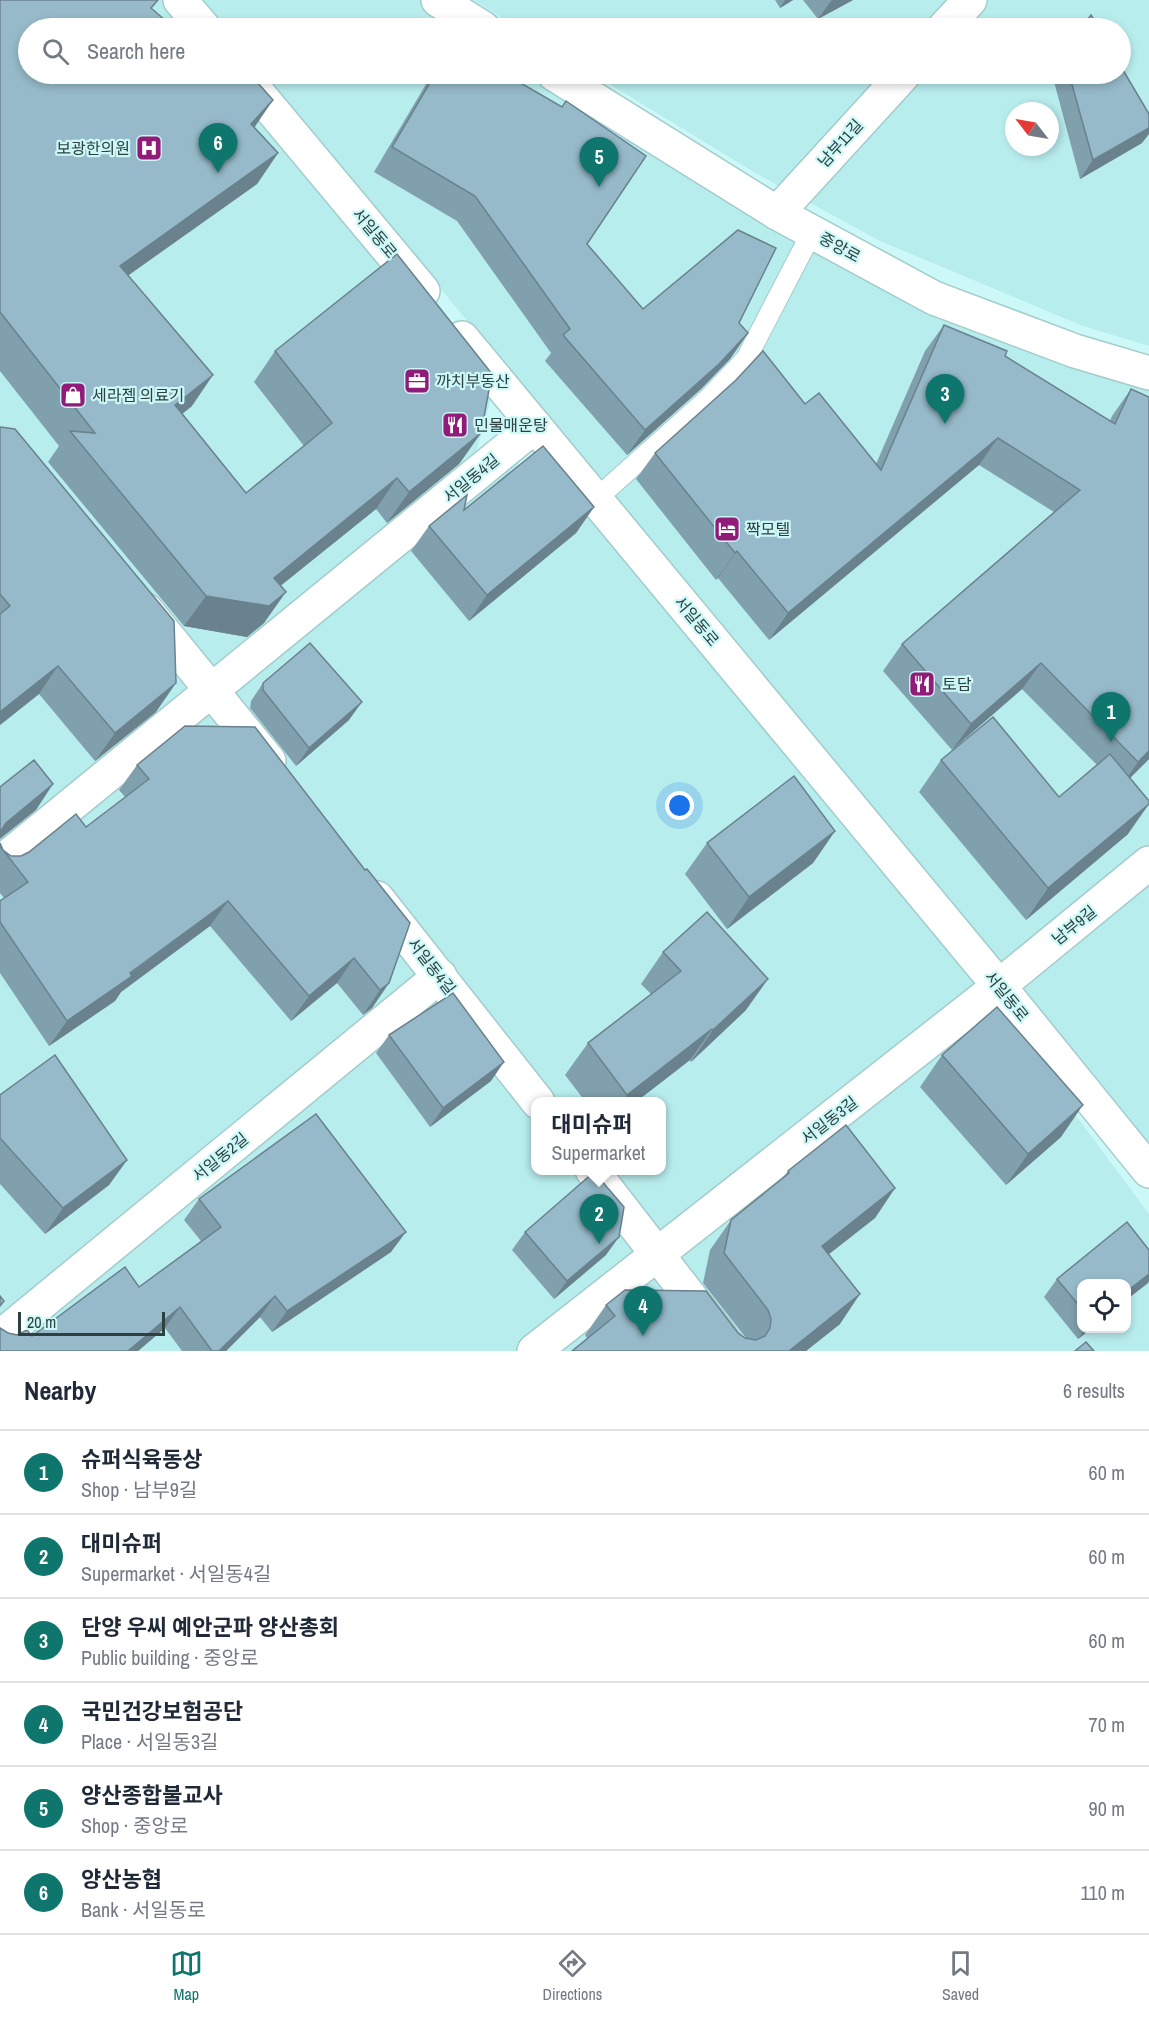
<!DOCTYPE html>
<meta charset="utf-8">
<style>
:root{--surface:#fff;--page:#f6f6f7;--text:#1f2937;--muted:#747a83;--line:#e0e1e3;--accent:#0f766e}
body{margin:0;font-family:"Archivo Narrow","Noto Sans KR",sans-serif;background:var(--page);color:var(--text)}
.controls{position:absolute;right:18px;bottom:18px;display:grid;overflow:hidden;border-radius:12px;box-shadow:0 3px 9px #0003}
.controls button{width:54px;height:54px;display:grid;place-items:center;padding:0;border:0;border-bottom:2px solid var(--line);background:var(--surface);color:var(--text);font:30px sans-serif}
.compass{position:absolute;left:1005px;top:102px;width:54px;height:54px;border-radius:50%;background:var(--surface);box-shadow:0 3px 9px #0003;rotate:301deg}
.scale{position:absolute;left:18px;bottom:15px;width:147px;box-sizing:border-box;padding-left:6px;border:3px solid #2e4040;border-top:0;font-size:16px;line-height:21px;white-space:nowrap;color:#2e4040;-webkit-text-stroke:4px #cdf8f8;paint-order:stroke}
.you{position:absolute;left:680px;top:806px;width:21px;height:21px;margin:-15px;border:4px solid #fff;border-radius:50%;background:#1a73e8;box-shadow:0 0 0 9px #1a73e833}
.badge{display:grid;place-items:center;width:39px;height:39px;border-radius:50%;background:var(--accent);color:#fff;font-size:20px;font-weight:700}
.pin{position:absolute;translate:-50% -50px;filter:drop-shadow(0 2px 3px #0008)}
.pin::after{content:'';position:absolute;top:32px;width:21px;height:18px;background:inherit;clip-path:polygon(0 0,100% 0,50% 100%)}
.popup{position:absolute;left:531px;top:1097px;width:135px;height:78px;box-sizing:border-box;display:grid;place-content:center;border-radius:12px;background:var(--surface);filter:drop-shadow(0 2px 4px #0005);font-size:20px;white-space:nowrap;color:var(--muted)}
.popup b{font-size:22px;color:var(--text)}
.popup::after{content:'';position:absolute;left:50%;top:100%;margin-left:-12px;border:12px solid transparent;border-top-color:var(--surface)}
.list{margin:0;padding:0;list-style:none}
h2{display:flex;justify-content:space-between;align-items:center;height:78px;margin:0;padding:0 24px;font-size:26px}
h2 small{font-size:20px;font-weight:400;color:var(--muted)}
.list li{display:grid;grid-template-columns:39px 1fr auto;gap:18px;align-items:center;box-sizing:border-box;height:84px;padding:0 24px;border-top:2px solid var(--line)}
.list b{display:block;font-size:22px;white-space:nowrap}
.list p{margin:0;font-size:20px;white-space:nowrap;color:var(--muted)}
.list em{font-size:20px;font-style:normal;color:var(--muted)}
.icon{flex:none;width:33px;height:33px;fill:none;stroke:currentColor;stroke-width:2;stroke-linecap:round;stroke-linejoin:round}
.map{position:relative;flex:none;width:1149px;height:1351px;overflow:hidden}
.search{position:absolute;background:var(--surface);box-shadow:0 3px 9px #0003;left:18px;right:18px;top:18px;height:66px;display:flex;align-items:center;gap:15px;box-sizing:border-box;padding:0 21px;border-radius:33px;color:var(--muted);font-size:22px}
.sheet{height:582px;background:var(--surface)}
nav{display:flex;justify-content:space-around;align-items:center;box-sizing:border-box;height:84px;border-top:2px solid var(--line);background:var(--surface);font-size:16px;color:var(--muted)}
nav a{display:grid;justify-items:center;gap:3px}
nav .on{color:var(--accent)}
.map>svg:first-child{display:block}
.built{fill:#b8edee;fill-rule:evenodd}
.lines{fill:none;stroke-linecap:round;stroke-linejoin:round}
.lane-casing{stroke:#a2cccc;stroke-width:22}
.street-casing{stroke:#a2cccc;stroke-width:36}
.secondary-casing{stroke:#a2cccc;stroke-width:36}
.lane{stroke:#fff;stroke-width:20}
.street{stroke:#fff;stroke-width:33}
.secondary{stroke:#fff;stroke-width:33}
.wall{fill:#81a0ad}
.shaded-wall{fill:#69828d}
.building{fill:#96bac9;stroke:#69828d;stroke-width:1.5}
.labels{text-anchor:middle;stroke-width:4.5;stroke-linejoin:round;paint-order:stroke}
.street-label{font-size:16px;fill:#2e4040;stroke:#cdf8f8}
.poi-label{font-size:16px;fill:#2e4040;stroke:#cdf8f8;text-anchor:start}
</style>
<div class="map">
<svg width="1149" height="1351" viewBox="0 0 1149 1351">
<rect width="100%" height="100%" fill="#cdf8f8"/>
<!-- built -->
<g class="built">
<path d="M 0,0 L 169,0 L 193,28 L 28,28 L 28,74 L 230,74 L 493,391 L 477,450 L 0,845 Z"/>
<path d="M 201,0 L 420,0 L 465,28 L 225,28 Z"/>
<path d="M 473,0 L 1149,0 L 1149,346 L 1083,326 L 880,241 L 757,174 L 593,74 L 1120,74 L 1120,28 L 519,28 ZM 1014,111 L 1050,111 L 1050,147 L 1014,147 Z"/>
<path d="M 262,74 L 536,74 L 767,219 L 1149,386 L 1149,846 L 1004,966 Z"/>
<path d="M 506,464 L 548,466 L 983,989 L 519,1351 L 0,1351 L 0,880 ZM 536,1102 L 662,1102 L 662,1170 L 536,1170 Z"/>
<path d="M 1149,883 L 1149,1160 L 1013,992 Z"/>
<path d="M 994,1005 L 1149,1214 L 1149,1351 L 547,1351 ZM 1082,1284 L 1126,1284 L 1126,1328 L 1082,1328 Z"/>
</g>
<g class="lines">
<defs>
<path id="lane" d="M 596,499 L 709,398 L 746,359 L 812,232"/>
<g id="street">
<path d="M 180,0 L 204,28"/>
<path d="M 944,28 L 970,0"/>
<path d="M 242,74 L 423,291"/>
<path d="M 777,213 L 904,74"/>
<path d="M 462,338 L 999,986 L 1149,1171"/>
<path d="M 146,610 L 269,761"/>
<path d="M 0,863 L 535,426"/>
<path d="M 377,898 L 538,1102"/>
<path d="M 592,1170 L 732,1351"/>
<path d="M 0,1337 L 440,976"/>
<path d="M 534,1351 L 999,986 L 1149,863"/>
</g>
<g id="secondary">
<path d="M 438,0 L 483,28"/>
<path d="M 554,74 L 777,213 L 934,298 L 1075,351 L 1149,373"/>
</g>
</defs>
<!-- lane casing -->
<use href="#lane" class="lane-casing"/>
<!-- street casing -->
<use href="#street" class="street-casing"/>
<!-- secondary casing -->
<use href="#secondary" class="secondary-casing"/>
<!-- lane -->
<use href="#lane" class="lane"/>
<!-- street -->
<use href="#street" class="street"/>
<!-- secondary -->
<use href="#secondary" class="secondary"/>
</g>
<!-- wall -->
<g class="wall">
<path d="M 0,0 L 28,28 L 273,100 L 254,127 L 278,153 L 257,184 L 128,275 L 192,406 L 182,414 L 246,493 L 304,446 L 254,382 L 275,351 L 481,433 L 459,464 L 387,523 L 376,509 L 280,586 L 264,623 L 247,637 L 184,626 L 48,462 L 59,446 L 0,371 Z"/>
<path d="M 775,0 L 793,0 L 780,8 Z"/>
<path d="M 803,0 L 853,0 L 818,19 Z"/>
<path d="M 432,74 L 505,74 L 587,244 L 643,309 L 739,323 L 748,333 L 730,359 L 701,389 L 627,455 L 545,361 L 551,353 L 457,221 L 374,172 Z"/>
<path d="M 1052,74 L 1120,74 L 1142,143 L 1080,179 Z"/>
<path d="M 944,325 L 1005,356 L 1110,421 L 1112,416 L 1131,389 L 1149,759 L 1130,778 L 1128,834 L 1026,920 L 919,792 L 941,760 L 1059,797 L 1097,765 L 1022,689 L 952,750 L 883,671 L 902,644 L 1054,512 L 979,465 L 769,640 L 718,578 L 716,580 L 636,479 L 655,453 L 805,404 L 876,464 L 925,351 Z"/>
<path d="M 0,427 L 156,712 L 95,761 L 39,694 L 0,725 Z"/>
<path d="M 594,507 L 576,533 L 469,621 L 411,551 L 429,526 L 464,510 Z"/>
<path d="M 263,683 L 349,720 L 296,766 L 250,708 L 251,701 Z"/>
<path d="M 137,765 L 389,983 L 372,1008 L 363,1015 L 337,983 L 291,1021 L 210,926 L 121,992 L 115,1001 L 49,1046 L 0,973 L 0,901 L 4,898 L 0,893 L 0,843 L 3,850 L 11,856 L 21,856 L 86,827 L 125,797 L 119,790 Z"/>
<path d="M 835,831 L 813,863 L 727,929 L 685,874 L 707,843 Z"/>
<path d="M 663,952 L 746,1010 L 691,1062 L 690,1060 L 637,1101 L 585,1101 L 565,1075 L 588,1043 L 651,994 L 641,984 Z"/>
<path d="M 389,1035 L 491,1081 L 430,1127 L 376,1053 Z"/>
<path d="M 942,1055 L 1061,1137 L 1006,1185 L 920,1087 Z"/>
<path d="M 0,1095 L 127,1160 L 109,1185 L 45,1234 L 0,1184 Z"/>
<path d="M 788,1171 L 895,1188 L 875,1218 L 829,1254 L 840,1324 L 806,1351 L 572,1351 L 587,1338 L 585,1335 L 606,1305 L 738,1333 L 746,1338 L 703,1283 L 710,1250 L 731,1220 L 781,1180 Z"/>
<path d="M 199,1199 L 391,1252 L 272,1332 L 260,1317 L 226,1351 L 182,1351 L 165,1328 L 138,1351 L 0,1351 L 8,1333 L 32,1336 L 139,1287 L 201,1241 L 184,1220 Z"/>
<path d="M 525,1232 L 606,1255 L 554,1299 L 512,1250 Z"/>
<path d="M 1057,1279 L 1148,1283 L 1126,1300 L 1126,1284 L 1082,1284 L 1082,1329 L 1091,1329 L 1078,1339 L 1044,1297 Z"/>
</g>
<!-- shaded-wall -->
<g class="shaded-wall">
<path d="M 785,0 L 793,0 L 780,8 Z"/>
<path d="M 832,0 L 853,0 L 818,19 L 831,1 Z"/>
<path d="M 273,100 L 252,131 L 251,124 Z"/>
<path d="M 1149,128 L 1149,134 L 1142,143 L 1080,179 L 1093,160 Z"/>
<path d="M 278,153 L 257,184 L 98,297 L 120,266 Z"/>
<path d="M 748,333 L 730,359 L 701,389 L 627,455 L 645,430 Z"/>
<path d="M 213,375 L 192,406 L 154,436 L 175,405 Z"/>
<path d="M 481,433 L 459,464 L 387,523 L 409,492 Z"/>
<path d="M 998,438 L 979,465 L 769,640 L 788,613 Z"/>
<path d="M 397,478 L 376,509 L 258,604 L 286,592 L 264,623 L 247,637 L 184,626 L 206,596 L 274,578 Z"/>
<path d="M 594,507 L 576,533 L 469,621 L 487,595 Z"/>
<path d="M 737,551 L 718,578 L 716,580 L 735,553 Z"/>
<path d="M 1041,663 L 1022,689 L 952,750 L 971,724 Z"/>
<path d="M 58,666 L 39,694 L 0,725 L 0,712 Z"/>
<path d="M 176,683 L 156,712 L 95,761 L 115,733 Z"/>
<path d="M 362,702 L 349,720 L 296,766 L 309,748 Z"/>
<path d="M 1149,751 L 1149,759 L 1119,789 L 1138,762 Z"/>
<path d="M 53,784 L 36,810 L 0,839 L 0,832 L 6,823 Z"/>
<path d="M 1149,804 L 1128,834 L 1026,920 L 1048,888 Z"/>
<path d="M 835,831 L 813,863 L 727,929 L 749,897 Z"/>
<path d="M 228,901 L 210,926 L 121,992 L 115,1001 L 49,1046 L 67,1021 Z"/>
<path d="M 354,958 L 337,983 L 291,1021 L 309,996 Z"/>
<path d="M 768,979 L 746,1010 L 691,1062 L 713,1030 Z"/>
<path d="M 389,983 L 372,1008 L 363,1015 L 380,990 Z"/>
<path d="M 712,1029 L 690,1060 L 637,1101 L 622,1101 L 627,1095 Z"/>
<path d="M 504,1062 L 491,1081 L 430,1127 L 443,1108 Z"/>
<path d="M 1083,1105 L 1061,1137 L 1006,1185 L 1028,1154 Z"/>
<path d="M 127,1160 L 109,1185 L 45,1234 L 63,1208 Z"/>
<path d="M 895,1188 L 875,1218 L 801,1276 L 822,1246 Z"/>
<path d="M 406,1232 L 391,1252 L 272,1332 L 287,1311 Z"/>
<path d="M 619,1237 L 606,1255 L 554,1299 L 567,1281 Z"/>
<path d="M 1149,1274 L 1149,1281 L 1148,1283 L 1126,1300 L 1126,1292 Z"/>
<path d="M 860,1294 L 840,1324 L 806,1351 L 789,1351 Z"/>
<path d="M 275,1296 L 260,1317 L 226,1351 L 219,1351 Z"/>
<path d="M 180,1307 L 165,1328 L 138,1351 L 128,1351 Z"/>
<path d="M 1085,1329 L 1091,1329 L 1078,1339 Z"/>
</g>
<!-- building -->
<g class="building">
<path d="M 0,0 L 158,0 L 151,8 L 174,28 L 28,28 L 28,74 L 250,74 L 273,100 L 251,124 L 278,153 L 120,266 L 213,375 L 175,405 L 246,493 L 332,423 L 275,351 L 397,254 L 492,374 L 481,433 L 409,492 L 397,478 L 274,578 L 286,592 L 269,606 L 206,596 L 70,431 L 95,433 L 0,312 Z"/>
<path d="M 1091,15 L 1099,28 L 1081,28 Z"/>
<path d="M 1120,65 L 1149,114 L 1149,128 L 1093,160 L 1069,74 L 1120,74 Z"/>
<path d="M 435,74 L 505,74 L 562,107 L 566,101 L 646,156 L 587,244 L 643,309 L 738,230 L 776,248 L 739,323 L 748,333 L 719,364 L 645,430 L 563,335 L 570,329 L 475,196 L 392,147 Z"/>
<path d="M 944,325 L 1007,351 L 1005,356 L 1115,424 L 1131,389 L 1149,397 L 1149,751 L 1138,762 L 1041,663 L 971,724 L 902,644 L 1080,490 L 998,438 L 788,613 L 737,551 L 735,553 L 655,453 L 736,380 L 763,351 L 805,404 L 819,393 L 881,470 Z"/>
<path d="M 0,427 L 15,429 L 174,621 L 176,683 L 115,733 L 58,666 L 0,712 L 0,614 L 10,606 L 0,594 Z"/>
<path d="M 543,446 L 594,507 L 487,595 L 429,526 L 467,495 L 464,510 Z"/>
<path d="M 310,643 L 362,702 L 309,748 L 263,690 L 263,683 Z"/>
<path d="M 993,717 L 1059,797 L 1110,754 L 1149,801 L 1149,804 L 1048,888 L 941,760 Z"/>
<path d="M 185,726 L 255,727 L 365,870 L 367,869 L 410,923 L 389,983 L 380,990 L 354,958 L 309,996 L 228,901 L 130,973 L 132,976 L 67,1021 L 0,922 L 0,901 L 28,882 L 0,846 L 0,843 L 3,850 L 11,856 L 21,856 L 29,852 L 76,814 L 86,827 L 149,779 L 137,765 Z"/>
<path d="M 34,760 L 53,784 L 6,823 L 0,832 L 0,787 Z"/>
<path d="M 794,776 L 835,831 L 749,897 L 707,843 Z"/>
<path d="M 707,912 L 768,979 L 713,1030 L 712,1029 L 627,1095 L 588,1043 L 681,971 L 663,952 Z"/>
<path d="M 453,993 L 504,1062 L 443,1108 L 389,1035 Z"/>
<path d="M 997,1007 L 1083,1105 L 1028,1154 L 942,1055 Z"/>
<path d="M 55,1055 L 127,1160 L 63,1208 L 0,1138 L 0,1095 Z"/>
<path d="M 316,1114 L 406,1232 L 287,1311 L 275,1296 L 219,1351 L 212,1351 L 180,1307 L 128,1351 L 0,1351 L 0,1328 L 8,1333 L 17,1335 L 27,1330 L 32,1336 L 125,1267 L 139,1287 L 221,1227 L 199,1199 Z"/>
<path d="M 846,1125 L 895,1188 L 822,1246 L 860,1294 L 789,1351 L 572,1351 L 615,1316 L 606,1305 L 625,1290 L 706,1291 L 738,1333 L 745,1338 L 756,1340 L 765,1336 L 770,1328 L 771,1319 L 768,1310 L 724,1253 L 731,1220 L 789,1173 L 788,1171 Z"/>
<path d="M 594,1172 L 624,1207 L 619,1237 L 567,1281 L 525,1232 Z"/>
<path d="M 1127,1222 L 1149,1250 L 1149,1274 L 1126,1292 L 1126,1284 L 1082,1284 L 1082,1309 L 1057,1279 Z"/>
<path d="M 0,1296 L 4,1301 L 0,1306 Z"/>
<path d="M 1086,1342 L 1094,1351 L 1075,1351 Z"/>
</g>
<!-- icons -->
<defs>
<symbol id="hospital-square" viewBox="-11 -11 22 22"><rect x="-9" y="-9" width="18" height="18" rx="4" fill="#911b79" stroke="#cdf8f8"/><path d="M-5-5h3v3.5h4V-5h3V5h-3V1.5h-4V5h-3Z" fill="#fff"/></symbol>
<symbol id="office-square" viewBox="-11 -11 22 22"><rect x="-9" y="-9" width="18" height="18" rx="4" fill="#911b79" stroke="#cdf8f8"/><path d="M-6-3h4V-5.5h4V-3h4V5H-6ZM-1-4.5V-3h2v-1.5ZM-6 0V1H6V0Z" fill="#fff"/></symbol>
<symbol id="shop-square" viewBox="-11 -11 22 22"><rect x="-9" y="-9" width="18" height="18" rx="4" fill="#911b79" stroke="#cdf8f8"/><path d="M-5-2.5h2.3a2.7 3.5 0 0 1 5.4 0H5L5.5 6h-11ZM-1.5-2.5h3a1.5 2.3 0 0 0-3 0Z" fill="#fff"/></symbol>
<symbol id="restaurant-square" viewBox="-11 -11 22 22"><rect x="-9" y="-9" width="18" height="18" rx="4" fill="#911b79" stroke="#cdf8f8"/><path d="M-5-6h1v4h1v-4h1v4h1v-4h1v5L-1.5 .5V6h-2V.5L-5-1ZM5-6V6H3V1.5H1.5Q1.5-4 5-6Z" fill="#fff"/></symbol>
<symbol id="hotel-square" viewBox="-11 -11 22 22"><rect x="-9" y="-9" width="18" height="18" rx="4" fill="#911b79" stroke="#cdf8f8"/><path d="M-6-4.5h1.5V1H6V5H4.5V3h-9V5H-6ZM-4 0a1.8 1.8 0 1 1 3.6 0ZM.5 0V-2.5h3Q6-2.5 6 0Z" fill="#fff"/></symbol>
</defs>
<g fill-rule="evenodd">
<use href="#hospital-square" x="134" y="133" width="30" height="30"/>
<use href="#office-square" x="402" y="366" width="30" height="30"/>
<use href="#shop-square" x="58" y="380" width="30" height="30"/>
<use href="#restaurant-square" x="440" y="410" width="30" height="30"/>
<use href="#hotel-square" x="712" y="514" width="30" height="30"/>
<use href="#restaurant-square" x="907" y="669" width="30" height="30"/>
</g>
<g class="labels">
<!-- street labels -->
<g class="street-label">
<text transform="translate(840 143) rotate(-48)" y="6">남부11길</text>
<text transform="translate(375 233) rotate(50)" y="6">서일동로</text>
<text transform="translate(840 247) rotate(29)" y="6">중앙로</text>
<text transform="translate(471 478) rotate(-39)" y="6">서일동4길</text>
<text transform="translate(697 621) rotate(50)" y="6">서일동로</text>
<text transform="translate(1074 925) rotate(-39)" y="6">남부9길</text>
<text transform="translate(432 966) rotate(52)" y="6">서일동4길</text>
<text transform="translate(1007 996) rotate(51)" y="6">서일동로</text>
<text transform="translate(829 1120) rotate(-38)" y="6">서일동3길</text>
<text transform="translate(220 1157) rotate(-39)" y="6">서일동2길</text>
</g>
<!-- poi labels -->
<g class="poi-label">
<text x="130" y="154" text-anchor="end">보광한의원</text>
<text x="436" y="387">까치부동산</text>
<text x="92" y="401">세라젬 의료기</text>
<text x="474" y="431">민물매운탕</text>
<text x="746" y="535">짝모텔</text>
<text x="942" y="690">토담</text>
</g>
</g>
</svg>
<div class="controls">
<button><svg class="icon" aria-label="locate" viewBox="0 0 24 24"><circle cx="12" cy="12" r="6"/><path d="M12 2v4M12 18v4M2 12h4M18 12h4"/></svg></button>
</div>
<svg class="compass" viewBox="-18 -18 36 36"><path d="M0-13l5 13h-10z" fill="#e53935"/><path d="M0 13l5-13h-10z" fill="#747a83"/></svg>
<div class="scale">20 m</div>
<div class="you"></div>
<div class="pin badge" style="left:1111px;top:742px">1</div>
<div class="pin badge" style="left:599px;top:1244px">2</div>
<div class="popup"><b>대미슈퍼</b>Supermarket</div>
<div class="pin badge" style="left:945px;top:424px">3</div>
<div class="pin badge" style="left:643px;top:1336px">4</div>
<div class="pin badge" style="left:599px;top:187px">5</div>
<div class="pin badge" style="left:218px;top:173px">6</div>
<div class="search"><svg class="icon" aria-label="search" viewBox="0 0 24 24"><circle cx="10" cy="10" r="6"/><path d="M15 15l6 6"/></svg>Search here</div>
</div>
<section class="sheet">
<h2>Nearby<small>6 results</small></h2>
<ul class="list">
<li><span class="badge">1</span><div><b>슈퍼식육동상</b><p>Shop · 남부9길</p></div><em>60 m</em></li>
<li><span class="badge">2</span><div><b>대미슈퍼</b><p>Supermarket · 서일동4길</p></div><em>60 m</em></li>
<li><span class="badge">3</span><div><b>단양 우씨 예안군파 양산총회</b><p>Public building · 중앙로</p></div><em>60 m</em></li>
<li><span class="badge">4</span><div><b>국민건강보험공단</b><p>Place · 서일동3길</p></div><em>70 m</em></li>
<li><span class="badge">5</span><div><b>양산종합불교사</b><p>Shop · 중앙로</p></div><em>90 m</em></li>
<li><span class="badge">6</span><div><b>양산농협</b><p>Bank · 서일동로</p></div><em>110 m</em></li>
</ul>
</section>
<nav>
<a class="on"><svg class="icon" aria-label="map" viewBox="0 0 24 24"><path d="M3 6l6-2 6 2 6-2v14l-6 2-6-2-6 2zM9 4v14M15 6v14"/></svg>Map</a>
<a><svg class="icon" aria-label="directions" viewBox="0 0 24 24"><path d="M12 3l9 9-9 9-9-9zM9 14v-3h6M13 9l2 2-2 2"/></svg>Directions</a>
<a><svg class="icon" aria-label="saved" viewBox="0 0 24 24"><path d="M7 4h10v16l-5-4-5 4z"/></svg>Saved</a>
</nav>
